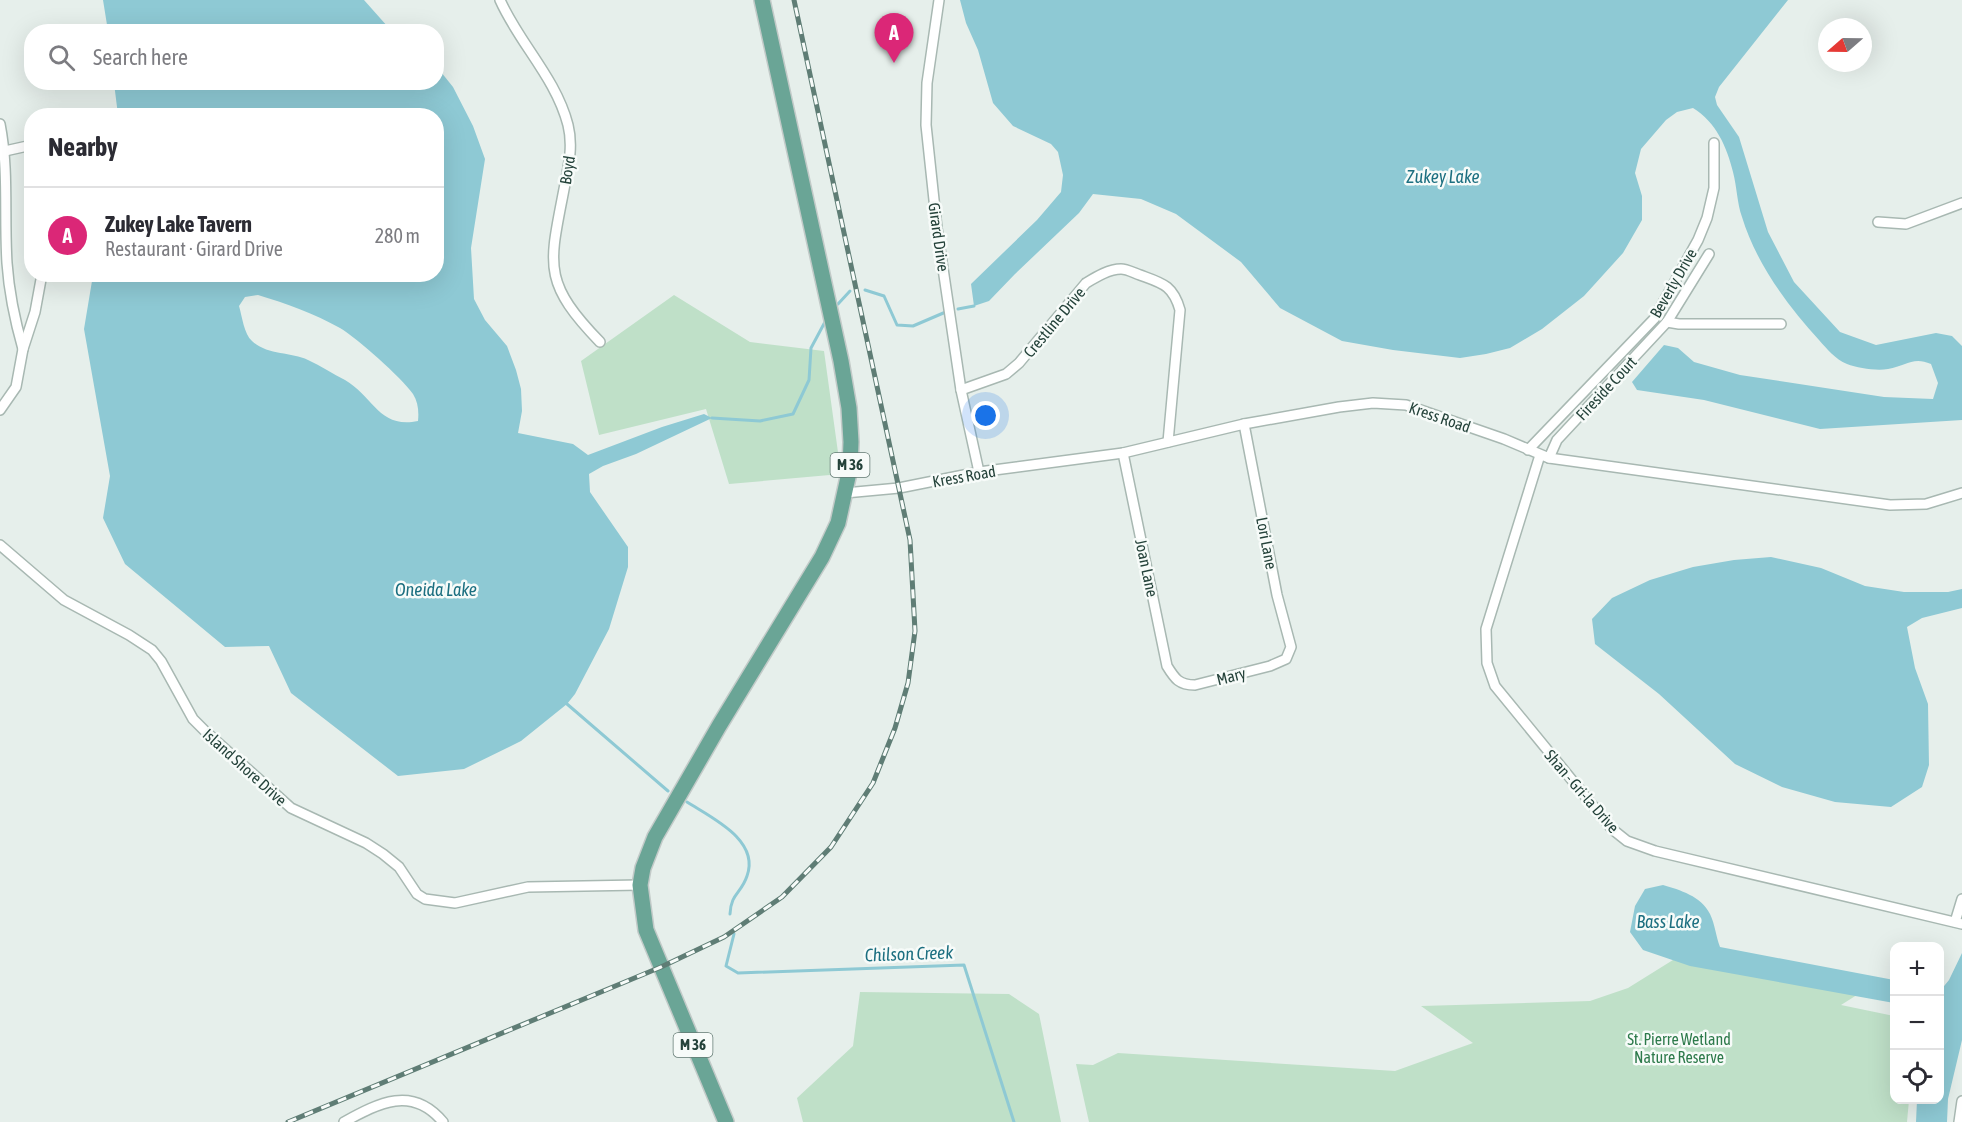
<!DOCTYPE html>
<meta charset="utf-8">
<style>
:root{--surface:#fff;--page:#f2f2f3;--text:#2b2b33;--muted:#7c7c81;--line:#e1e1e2;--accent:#db2777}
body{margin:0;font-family:"Asap Condensed",sans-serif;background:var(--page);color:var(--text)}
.controls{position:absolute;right:18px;bottom:18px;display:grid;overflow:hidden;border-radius:12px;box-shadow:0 6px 24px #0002}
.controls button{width:54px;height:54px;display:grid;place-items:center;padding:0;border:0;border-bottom:2px solid var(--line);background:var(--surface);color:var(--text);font:30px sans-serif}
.compass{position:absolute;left:1818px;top:18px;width:54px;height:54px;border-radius:50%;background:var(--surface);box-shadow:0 6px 24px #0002;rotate:250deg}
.you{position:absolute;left:986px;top:416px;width:21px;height:21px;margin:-15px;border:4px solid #fff;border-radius:50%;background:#1a73e8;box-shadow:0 0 0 9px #1a73e833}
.badge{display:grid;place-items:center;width:39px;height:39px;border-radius:50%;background:var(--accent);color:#fff;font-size:20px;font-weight:700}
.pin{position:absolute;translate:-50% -50px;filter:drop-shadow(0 2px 3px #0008)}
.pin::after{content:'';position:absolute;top:32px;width:21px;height:18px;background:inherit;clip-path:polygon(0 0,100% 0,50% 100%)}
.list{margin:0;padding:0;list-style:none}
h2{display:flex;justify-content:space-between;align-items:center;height:78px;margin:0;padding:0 24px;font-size:26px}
h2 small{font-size:20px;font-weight:400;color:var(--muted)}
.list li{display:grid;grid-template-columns:39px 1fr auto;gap:18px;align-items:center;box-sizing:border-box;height:96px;padding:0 24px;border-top:2px solid var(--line)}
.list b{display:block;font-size:22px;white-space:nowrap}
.list p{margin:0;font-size:20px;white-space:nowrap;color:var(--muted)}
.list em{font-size:20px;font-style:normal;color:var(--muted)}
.icon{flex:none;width:33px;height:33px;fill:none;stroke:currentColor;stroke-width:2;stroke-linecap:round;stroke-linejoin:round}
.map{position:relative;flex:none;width:1962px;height:1122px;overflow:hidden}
.search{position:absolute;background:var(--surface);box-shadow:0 6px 24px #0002;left:24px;top:24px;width:420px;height:66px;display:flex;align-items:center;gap:15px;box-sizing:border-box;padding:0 21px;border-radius:24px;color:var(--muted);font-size:22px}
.panel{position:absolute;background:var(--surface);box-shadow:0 6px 24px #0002;left:24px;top:108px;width:420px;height:174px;border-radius:24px}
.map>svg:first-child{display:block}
.green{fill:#bfe0c8}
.water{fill:#8ec9d4;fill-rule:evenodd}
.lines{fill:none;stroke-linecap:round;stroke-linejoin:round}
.stream{stroke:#8ec9d4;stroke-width:3}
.minor-casing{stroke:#a8b8b2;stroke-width:12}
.primary-casing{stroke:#c2cac8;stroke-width:18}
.minor{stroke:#fff;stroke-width:9}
.primary{stroke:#6aa596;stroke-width:15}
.rail-casing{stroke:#5f7d75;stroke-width:5}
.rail{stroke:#f7fbf9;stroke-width:3;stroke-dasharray:9;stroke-linecap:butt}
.labels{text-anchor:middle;stroke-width:5;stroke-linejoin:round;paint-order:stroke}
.shield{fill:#f7fbf9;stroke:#637a73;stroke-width:1.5}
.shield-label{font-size:15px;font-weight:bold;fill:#24423a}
.street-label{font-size:16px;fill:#24423a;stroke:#f7fbf9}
.park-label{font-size:16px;fill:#2d7a4b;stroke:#f7fbf9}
.water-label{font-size:18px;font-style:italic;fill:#1c6f80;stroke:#f7fbf9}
</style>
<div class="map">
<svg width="1962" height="1122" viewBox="0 0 1962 1122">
<rect width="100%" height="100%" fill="#e6efeb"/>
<!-- green -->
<g class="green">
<path d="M 674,295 L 750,342 L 824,351 L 841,474 L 729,484 L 706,409 L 599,435 L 581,361 Z"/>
<path d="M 1681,955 L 1860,993 L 1841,1005 L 1894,1016 L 1894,1100 L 1909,1100 L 1907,1122 L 1089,1122 L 1076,1064 L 1093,1065 L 1118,1053 L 1395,1071 L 1473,1043 L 1421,1006 L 1590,1001 L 1628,988 Z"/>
<path d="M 860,992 L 1009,994 L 1039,1014 L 1061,1122 L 803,1122 L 797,1098 L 853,1046 Z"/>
</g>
<!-- water -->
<g class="water">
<path d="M 103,0 L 364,0 L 388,27 L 395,31 L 108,31 Z"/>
<path d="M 960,0 L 1788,0 L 1719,87 L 1715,97 L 1717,105 L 1739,137 L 1768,232 L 1794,282 L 1840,332 L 1876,345 L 1936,333 L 1952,336 L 1962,346 L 1962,420 L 1820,429 L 1704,400 L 1637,390 L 1632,382 L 1664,345 L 1678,348 L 1694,362 L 1740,375 L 1884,397 L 1933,399 L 1938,383 L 1931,364 C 1913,356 1906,366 1888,369 C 1876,371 1858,368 1847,364 C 1835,359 1827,349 1819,340 C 1787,305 1756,263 1742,217 C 1737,203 1737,187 1733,172 C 1727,147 1716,122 1693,108 L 1677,112 L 1666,120 L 1641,149 L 1635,173 L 1642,196 L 1642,220 L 1623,253 L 1584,296 L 1542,329 L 1510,348 L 1486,354 L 1460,358 L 1393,350 L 1342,341 L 1280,308 L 1241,262 L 1176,214 L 1141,199 L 1093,194 L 1079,213 L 1015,274 L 989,301 L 974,306 L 971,284 L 1037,220 L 1061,192 L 1063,175 L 1058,152 L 1051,144 L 1013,126 L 993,103 L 978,50 L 966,23 Z"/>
<path d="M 437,67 L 453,87 L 473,126 L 485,159 L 471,248 L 474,299 L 485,320 L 507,346 L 516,370 L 521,389 L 522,411 L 518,433 L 573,444 L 588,455 L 662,427 L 704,414 L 712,418 L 636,454 L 603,466 L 589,474 L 590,492 L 628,547 L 628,567 L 609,629 L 575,694 L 567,704 L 521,741 L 464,769 L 398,776 L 291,693 L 269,646 L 225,647 L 125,564 L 103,518 L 110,476 L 84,329 L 93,275 L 436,274 L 436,116 L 118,115 L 114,83 L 436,82 ZM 258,295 C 285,303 315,314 340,328 C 358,339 401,377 413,394 C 418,402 419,411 418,421 C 379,429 374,397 345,380 C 333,374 321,366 308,360 C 291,352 266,355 252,341 C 244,334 242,316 239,306 L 245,297 Z"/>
<path d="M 1771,557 L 1821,568 L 1865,586 L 1904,592 L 1948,592 L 1962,589 L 1962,608 L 1922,618 L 1907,627 L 1915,668 L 1928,704 L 1929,765 L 1922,787 L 1891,807 L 1835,802 L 1782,787 L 1735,764 L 1659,694 L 1595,644 L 1592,619 L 1612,598 L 1650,580 L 1693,567 L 1734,560 Z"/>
<path d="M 1663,885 C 1680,890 1701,896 1710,914 C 1715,924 1716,937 1720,947 L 1894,980 L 1894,1003 L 1690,966 L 1643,950 L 1630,932 L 1635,906 L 1645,889 Z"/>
<path d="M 1962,953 L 1962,1040 L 1948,1099 L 1947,1122 L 1916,1122 L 1917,1100 L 1940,1100 L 1940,991 L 1949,980 Z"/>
</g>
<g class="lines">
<!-- stream -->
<g class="stream">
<path d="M 865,290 L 884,296 L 897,325 L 913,326 L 948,311"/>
<path d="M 838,304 L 850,291"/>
<path d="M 958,309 L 974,306"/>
<path d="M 712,418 L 760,421 L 793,414 L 809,380 L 811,348 L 826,320"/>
<path d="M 567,704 L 668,791"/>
<path d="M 687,802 C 712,818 760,840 747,876 C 741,894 731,893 730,914"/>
<path d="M 734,934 L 726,966 L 738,973 L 964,965 L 1014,1122"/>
</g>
<defs>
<g id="minor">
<path d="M 500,0 C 519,43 556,78 568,125 C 573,145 569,164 565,184 C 550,264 540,280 600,342"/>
<path d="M 939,0 L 927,83 L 926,125 L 937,228 L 961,390 L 979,472"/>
<path d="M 0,124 C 9,170 4,216 7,263 C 9,292 15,321 23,349"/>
<path d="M 5,151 L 32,145"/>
<path d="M 1878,222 L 1906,224 L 1962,203"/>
<path d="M 1667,322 L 1679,324 L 1781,324"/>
<path d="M 961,390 L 1006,374 L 1019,363 L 1086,283 C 1096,277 1109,269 1121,269 C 1127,269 1134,273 1140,275 C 1162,283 1173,285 1180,310 L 1168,442"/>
<path d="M 0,410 L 16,387 L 23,349 L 35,312 L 42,274"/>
<path d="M 1528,450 L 1654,319 L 1698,240 L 1707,218 L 1714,188 L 1714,143"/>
<path d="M 1123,453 L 1167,666 C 1175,679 1179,685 1195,685 L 1270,666 L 1286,659 L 1291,647 L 1277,595 L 1244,424"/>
<path d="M 1540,455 L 1486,629 L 1487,663 L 1495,686 L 1612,829 L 1627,841 L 1655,851 L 1962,924"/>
<path d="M 1549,458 L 1557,440 L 1667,322 L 1709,254"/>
<path d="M 845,493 L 899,488 L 979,472 L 1123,453 L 1244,424 L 1339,407 L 1373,403 L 1406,405 L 1504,439 L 1549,458 L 1890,505 L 1926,504 L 1962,493"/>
<path d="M 0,545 L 64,600 L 129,635 L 152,650 L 161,661 L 193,719 L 205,731 L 291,808 L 366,843 L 383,854 L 399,867 L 417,894 L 425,899 L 455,903 L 528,887 L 640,885"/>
<path d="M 1955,922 L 1962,899"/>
<path d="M 344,1122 C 379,1103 412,1085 443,1122"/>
<path d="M 1959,1122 L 1962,1101"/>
</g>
<path id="primary" d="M 726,1122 L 646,930 L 640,885 L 643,868 L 655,837 L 719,726 L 822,557 L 838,523 L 850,468 L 851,442 L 849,408 L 841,361 L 762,0"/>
</defs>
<!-- minor casing -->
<use href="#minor" class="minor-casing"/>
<!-- primary casing -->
<use href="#primary" class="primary-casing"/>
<!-- minor -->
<use href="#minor" class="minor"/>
<!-- primary -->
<use href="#primary" class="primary"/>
<defs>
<path id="rail" d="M 288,1122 L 661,967 L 724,937 L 782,897 L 831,847 L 873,783 L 895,728 L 908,683 L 915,631 L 910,540 L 794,0"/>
</defs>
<!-- rail casing -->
<use href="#rail" class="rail-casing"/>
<!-- rail -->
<use href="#rail" class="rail"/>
</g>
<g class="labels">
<!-- shield labels -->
<g class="shield">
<rect x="830.5" y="453" width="39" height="24" rx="4.5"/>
<rect x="673.5" y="1033" width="39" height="24" rx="4.5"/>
</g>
<g class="shield-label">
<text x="850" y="470">M 36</text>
<text x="693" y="1050">M 36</text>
</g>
<!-- street labels -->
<g class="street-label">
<text transform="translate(567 170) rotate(-81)" y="6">Boyd</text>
<text transform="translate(939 237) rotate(82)" y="6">Girard Drive</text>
<text transform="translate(1673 283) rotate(-60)" y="6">Beverly Drive</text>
<text transform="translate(1054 322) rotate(-50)" y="6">Crestline Drive</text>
<text transform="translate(1606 388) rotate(-47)" y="6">Fireside Court</text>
<text transform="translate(1440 417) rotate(19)" y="6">Kress Road</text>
<text transform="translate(964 476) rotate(-10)" y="6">Kress Road</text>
<text transform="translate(1267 543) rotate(79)" y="6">Lori Lane</text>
<text transform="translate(1147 568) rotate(78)" y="6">Joan Lane</text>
<text transform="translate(1231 676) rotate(-14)" y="6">Mary</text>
<text transform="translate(245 767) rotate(42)" y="6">Island Shore Drive</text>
<text transform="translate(1582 791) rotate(49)" y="6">Shan - Gri-la Drive</text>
</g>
<!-- park labels -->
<g class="park-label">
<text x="1679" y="1045">St. Pierre Wetland<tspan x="1679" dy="18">Nature Reserve</tspan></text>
</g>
<!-- water labels -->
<g class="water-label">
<text x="1443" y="183">Zukey Lake</text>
<text x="436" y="596">Oneida Lake</text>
<text x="1668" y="928">Bass Lake</text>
<text transform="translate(909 954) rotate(-2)" y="6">Chilson Creek</text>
</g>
</g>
</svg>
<div class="controls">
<button>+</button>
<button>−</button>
<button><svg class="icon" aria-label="locate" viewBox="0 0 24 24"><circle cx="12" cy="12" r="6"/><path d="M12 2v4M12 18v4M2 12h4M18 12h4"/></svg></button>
</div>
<svg class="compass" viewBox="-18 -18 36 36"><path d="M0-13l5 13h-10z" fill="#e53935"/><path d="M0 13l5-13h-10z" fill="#7c7c81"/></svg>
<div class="you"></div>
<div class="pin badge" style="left:894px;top:63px">A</div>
<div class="search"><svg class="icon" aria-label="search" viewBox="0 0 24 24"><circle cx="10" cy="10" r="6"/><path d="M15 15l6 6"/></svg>Search here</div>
<section class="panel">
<h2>Nearby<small></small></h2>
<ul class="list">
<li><span class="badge">A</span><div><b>Zukey Lake Tavern</b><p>Restaurant · Girard Drive</p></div><em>280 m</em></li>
</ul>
</section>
</div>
